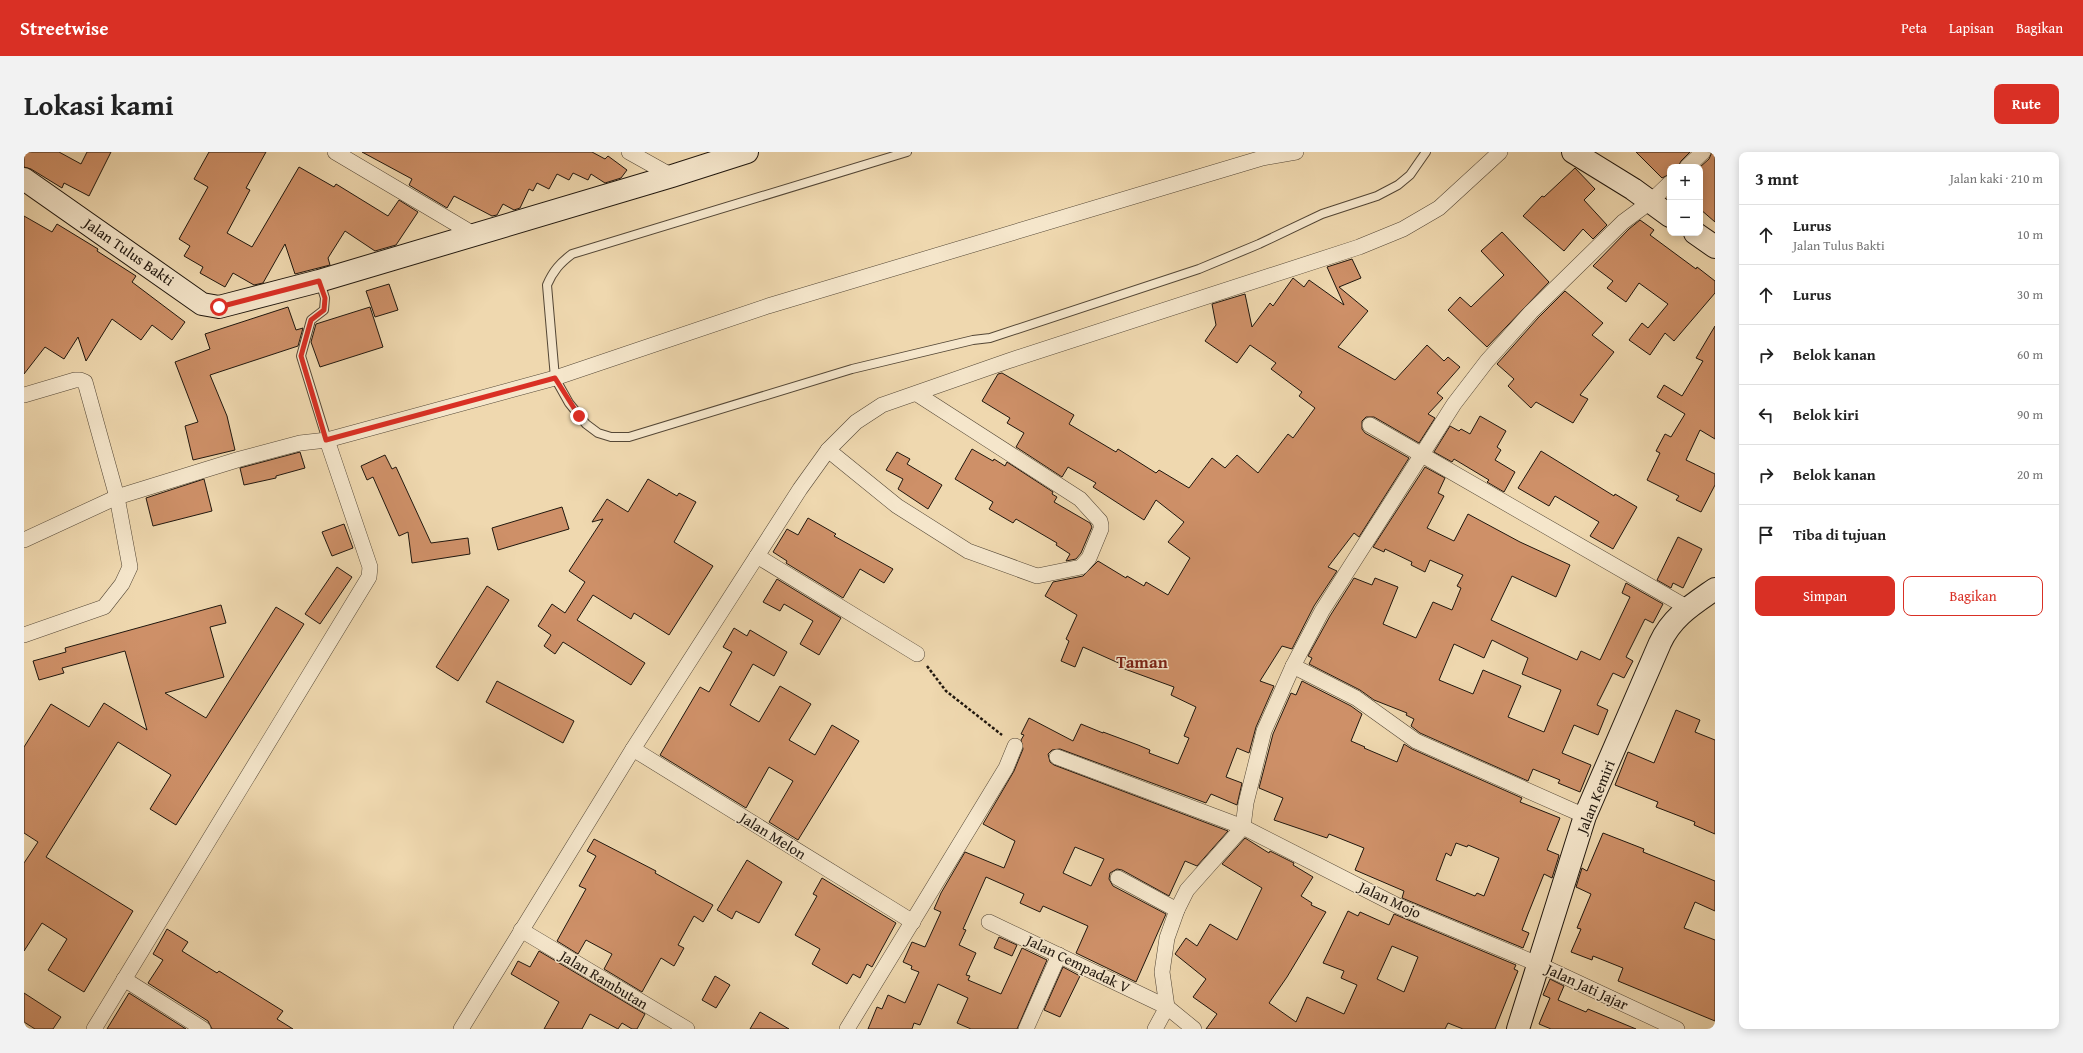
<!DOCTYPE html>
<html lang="id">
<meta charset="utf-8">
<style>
:root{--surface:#fff;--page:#f2f2f2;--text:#222;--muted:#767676;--line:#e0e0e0;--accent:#d93025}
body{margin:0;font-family:"Gentium Book Plus",serif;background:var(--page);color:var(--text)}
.controls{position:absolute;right:12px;top:12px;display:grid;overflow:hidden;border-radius:8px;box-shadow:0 2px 10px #0003}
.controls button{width:36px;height:36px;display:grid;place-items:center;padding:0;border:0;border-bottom:1px solid var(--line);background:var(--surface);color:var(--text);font:20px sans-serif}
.stop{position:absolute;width:12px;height:12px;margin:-9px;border:3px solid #d93025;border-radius:50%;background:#fff}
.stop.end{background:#d93025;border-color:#fff;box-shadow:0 1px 4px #0008}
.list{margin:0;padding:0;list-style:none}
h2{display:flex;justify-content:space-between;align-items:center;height:52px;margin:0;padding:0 16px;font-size:17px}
h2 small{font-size:13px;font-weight:400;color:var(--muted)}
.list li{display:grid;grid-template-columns:26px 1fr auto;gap:12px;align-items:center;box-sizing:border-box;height:60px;padding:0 16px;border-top:1px solid var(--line)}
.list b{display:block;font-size:15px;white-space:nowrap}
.list p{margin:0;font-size:13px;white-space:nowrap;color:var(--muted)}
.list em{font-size:13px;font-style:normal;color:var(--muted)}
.actions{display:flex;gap:8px;padding:12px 16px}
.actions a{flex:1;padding:9px 0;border:1px solid var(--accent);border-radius:8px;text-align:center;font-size:14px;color:var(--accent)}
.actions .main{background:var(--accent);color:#fff}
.icon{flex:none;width:22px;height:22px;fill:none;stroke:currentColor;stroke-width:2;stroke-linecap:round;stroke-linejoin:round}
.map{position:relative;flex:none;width:1691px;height:877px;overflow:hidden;border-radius:8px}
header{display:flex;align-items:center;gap:24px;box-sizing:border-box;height:56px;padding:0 20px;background:var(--accent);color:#fff}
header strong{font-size:19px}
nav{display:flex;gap:22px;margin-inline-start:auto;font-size:14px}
.intro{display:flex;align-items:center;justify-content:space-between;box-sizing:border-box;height:96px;padding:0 24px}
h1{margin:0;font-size:28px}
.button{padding:10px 18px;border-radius:8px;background:var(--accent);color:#fff;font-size:14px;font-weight:700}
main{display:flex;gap:24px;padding:0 24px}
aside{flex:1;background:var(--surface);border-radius:8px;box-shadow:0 2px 10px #0003}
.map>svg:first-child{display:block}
.building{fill:#ce9068;stroke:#20170e;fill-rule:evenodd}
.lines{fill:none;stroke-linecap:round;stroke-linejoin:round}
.lane-casing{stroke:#544736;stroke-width:10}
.street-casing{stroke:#544736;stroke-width:16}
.secondary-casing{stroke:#20170e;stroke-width:24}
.path{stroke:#20170e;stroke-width:2.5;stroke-dasharray:3 2;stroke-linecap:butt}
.lane{stroke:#f5e6cb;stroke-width:8}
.street{stroke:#f5e6cb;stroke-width:15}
.secondary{stroke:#f5e6cb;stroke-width:22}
.route{stroke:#d93025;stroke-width:5}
.labels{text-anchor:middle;stroke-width:3;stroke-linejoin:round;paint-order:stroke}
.street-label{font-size:15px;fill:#20170e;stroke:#f5e6cb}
.quarter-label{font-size:17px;font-weight:bold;fill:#7a1f14;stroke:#f5e6cb}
</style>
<header>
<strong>Streetwise</strong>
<nav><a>Peta</a><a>Lapisan</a><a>Bagikan</a></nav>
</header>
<div class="intro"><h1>Lokasi kami</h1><a class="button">Rute</a></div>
<main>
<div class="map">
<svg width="1691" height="877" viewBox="0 0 1691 877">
<rect width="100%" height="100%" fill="#efd8af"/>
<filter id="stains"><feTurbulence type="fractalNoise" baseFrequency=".005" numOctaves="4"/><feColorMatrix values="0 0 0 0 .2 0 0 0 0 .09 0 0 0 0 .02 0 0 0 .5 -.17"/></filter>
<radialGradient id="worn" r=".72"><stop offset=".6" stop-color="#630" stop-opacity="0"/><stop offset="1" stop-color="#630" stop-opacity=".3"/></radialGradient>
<!-- building -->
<g class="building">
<path d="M 0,0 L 35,0 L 57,12 L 63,0 L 87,0 L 65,44 L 40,31 L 38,36 L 7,17 L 0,15 Z"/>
<path d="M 185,0 L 242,0 L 222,36 L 226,38 L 203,81 L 228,95 L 275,15 L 310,35 L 312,32 L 364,64 L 375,48 L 394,60 L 372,93 L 351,99 L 321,79 L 304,106 L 306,113 L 271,122 L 261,92 L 239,131 L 230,133 L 209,121 L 201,135 L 176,121 L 179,115 L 160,104 L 166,94 L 155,87 L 184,35 L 170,27 Z"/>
<path d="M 338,0 L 568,0 L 581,7 L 584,4 L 603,18 L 597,26 L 581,31 L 567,22 L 564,28 L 549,21 L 545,28 L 533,22 L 525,37 L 513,31 L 509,39 L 505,37 L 496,56 L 490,58 L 479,52 L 473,63 L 468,64 L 430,44 L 423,56 L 385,33 L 388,27 Z"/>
<path d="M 1612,0 L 1666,0 L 1657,9 L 1654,15 L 1646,15 L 1646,22 L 1638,26 Z"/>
<path d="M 1688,0 L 1691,0 L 1691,70 L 1676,57 L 1676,15 L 1685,7 Z"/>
<path d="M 1551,16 L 1571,37 L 1560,48 L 1583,73 L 1569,87 L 1559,77 L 1540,99 L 1499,64 L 1518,44 L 1520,45 Z"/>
<path d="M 0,64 L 28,80 L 33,72 L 74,97 L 73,99 L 112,124 L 108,130 L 161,170 L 148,188 L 128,173 L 117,188 L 88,167 L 62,209 L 54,185 L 40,207 L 21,195 L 0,222 Z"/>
<path d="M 1616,68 L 1630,78 L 1626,83 L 1672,117 L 1673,115 L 1691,129 L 1691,141 L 1650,189 L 1641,181 L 1626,203 L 1605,188 L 1618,171 L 1624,176 L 1644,152 L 1615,131 L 1602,150 L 1583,136 L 1589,129 L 1569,114 L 1605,77 Z"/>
<path d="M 1478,80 L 1525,130 L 1463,195 L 1424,158 L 1436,145 L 1447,155 L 1480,123 L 1457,99 Z"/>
<path d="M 1328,107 L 1337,126 L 1315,135 L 1344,159 L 1314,195 L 1371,228 L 1403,193 L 1420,209 L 1424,205 L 1436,215 L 1413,241 L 1419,246 L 1404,262 L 1411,266 L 1395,291 L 1350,265 L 1342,265 L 1338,269 L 1338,277 L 1341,281 L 1385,306 L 1335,385 L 1330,381 L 1304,415 L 1313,419 L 1290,454 L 1268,497 L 1258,494 L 1236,529 L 1250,534 L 1232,575 L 1225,601 L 1213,596 L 1202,625 L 1218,631 L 1213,653 L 1187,642 L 1182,651 L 1036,597 L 1028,598 L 1024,602 L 1026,610 L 1030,613 L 1204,679 L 1173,714 L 1161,709 L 1145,744 L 1098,718 L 1093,717 L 1086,721 L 1085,727 L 1089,734 L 1142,762 L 1112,830 L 1052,801 L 1064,774 L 1019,754 L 1016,760 L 996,751 L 1000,742 L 962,725 L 939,777 L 942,778 L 935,793 L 952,801 L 942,823 L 946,824 L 944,828 L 977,842 L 998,796 L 1023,808 L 993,877 L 947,877 L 933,871 L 944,846 L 914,832 L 896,873 L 890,871 L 888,877 L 844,877 L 853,855 L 858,857 L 864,843 L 881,851 L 895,820 L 887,817 L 888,814 L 879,810 L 888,790 L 901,795 L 917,760 L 910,757 L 917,741 L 941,700 L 980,716 L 991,689 L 959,672 L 990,619 L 999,597 L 997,588 L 1000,583 L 997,582 L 1005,566 L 1049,589 L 1057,572 L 1079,581 L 1079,580 L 1114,593 L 1126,598 L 1125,601 L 1154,612 L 1165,586 L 1160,584 L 1172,555 L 1147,543 L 1150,535 L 1098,516 L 1099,513 L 1059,495 L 1051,515 L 1037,509 L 1045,489 L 1042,487 L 1053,463 L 1021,444 L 1029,430 L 1059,424 L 1074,409 L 1102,426 L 1103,424 L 1120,434 L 1122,430 L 1144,443 L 1166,406 L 1144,390 L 1160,370 L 1132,348 L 1120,368 L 1069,335 L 1072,331 L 1044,315 L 1038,325 L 992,295 L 1000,281 L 983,271 L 986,266 L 958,249 L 974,222 L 978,221 L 1050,263 L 1045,272 L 1092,300 L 1094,297 L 1132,321 L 1135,318 L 1165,336 L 1188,306 L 1201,316 L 1213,303 L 1234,321 L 1264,282 L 1269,286 L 1291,256 L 1275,244 L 1278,240 L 1247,217 L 1252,211 L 1226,193 L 1213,211 L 1181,189 L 1192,173 L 1188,152 L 1221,142 L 1228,175 L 1246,151 L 1249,154 L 1269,126 L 1280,135 L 1285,128 L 1320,153 L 1303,115 ZM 1051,695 L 1080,707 L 1067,734 L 1039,721 Z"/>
<path d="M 365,132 L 374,158 L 351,165 L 342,139 Z"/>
<path d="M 1541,139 L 1579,171 L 1568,183 L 1590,200 L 1556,243 L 1564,247 L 1549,271 L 1512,250 L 1507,256 L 1484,234 L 1490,227 L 1473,212 L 1514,166 Z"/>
<path d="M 264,155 L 272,178 L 279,176 L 274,194 L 186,223 L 203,264 L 211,298 L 169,308 L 161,274 L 174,270 L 151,210 L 186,197 L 181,182 Z"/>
<path d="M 346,155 L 359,195 L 296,215 L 287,190 L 292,172 Z"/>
<path d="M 1691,174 L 1691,287 L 1676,278 L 1662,308 L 1691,322 L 1691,333 L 1677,360 L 1652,348 L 1655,344 L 1623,328 L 1636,301 L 1632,299 L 1641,282 L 1647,285 L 1661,262 L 1633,245 L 1640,233 L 1658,244 L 1679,209 L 1672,206 Z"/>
<path d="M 1456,264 L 1482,279 L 1473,295 L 1477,298 L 1471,308 L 1491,320 L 1480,340 L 1463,330 L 1465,328 L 1430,307 L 1428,310 L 1410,300 L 1426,274 L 1435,279 L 1437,277 L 1446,282 Z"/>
<path d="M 948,297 L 969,309 L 970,307 L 981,314 L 983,310 L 1029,340 L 1028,342 L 1033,345 L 1030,350 L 1066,371 L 1068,375 L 1057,401 L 1052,407 L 1042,409 L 1046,402 L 1032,393 L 1033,391 L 992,367 L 989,371 L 965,357 L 969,350 L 931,327 Z"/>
<path d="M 1517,299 L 1590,344 L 1591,342 L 1613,355 L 1589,397 L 1566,384 L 1575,370 L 1531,344 L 1525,354 L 1494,336 Z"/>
<path d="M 276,300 L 281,316 L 252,324 L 252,326 L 220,333 L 216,316 Z"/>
<path d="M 873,300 L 886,307 L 883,312 L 918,333 L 904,357 L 874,337 L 879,327 L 862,318 Z"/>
<path d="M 361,303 L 368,317 L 372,315 L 407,391 L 444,386 L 446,402 L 388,411 L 384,380 L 375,384 L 349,325 L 343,328 L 337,314 Z"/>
<path d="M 1401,315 L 1421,326 L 1414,341 L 1420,344 L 1403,376 L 1430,389 L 1444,362 L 1496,390 L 1546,413 L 1532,445 L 1488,424 L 1467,468 L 1553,508 L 1557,499 L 1576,508 L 1606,445 L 1598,441 L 1602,431 L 1639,452 L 1629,471 L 1621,467 L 1602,505 L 1609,509 L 1600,526 L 1589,521 L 1573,553 L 1584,558 L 1574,583 L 1550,573 L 1538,601 L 1567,613 L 1556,640 L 1534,631 L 1536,628 L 1509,617 L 1504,629 L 1396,581 L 1387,574 L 1390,567 L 1382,563 L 1383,561 L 1350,548 L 1336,538 L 1285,512 L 1288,506 L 1284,504 L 1306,464 L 1330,426 L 1348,433 L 1351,426 L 1374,435 L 1359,472 L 1392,486 L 1409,450 L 1428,458 L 1437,436 L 1433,434 L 1439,423 L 1406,408 L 1401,420 L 1387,413 L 1388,410 L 1361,397 L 1360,400 L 1349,395 ZM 1468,488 L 1504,506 L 1498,522 L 1537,538 L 1520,580 L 1484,565 L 1497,534 L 1459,518 L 1449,542 L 1415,528 L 1430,492 L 1460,506 Z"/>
<path d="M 180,327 L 188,359 L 129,374 L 122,346 Z"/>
<path d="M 624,327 L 653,344 L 655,341 L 672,350 L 650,390 L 689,414 L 645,483 L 610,461 L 607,467 L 569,443 L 553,468 L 621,511 L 607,533 L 539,490 L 531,502 L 520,494 L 527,483 L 514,474 L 528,452 L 541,461 L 561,430 L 545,419 L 579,367 L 568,370 L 583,347 L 604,360 Z"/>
<path d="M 538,355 L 545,377 L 474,398 L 468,376 Z"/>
<path d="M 784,366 L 812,382 L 810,384 L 869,417 L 860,431 L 836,417 L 819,446 L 762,411 L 763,409 L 749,400 L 763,377 L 774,383 Z"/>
<path d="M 320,372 L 329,396 L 308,404 L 298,380 Z"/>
<path d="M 1654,385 L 1678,397 L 1659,436 L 1649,431 L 1647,436 L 1633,428 Z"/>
<path d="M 313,415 L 328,425 L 296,472 L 281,462 Z"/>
<path d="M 753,427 L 817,466 L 795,503 L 776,492 L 789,469 L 760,452 L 756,459 L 739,450 Z"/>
<path d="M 463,434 L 485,448 L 434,529 L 412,515 Z"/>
<path d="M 197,453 L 202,471 L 186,475 L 200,525 L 141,541 L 182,566 L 252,455 L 280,472 L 152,673 L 126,657 L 147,623 L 94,590 L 22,705 L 109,759 L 60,840 L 24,818 L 43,787 L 18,771 L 0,799 L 0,711 L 14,690 L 0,681 L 0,595 L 27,552 L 65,575 L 80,551 L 123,578 L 101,499 L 38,516 L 40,521 L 15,528 L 9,509 L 42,500 L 41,496 Z"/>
<path d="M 710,476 L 723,484 L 726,478 L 763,500 L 750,524 L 729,512 L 706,553 L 735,570 L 756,534 L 787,552 L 765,588 L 791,603 L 808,573 L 835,589 L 774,688 L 745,670 L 769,629 L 745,615 L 722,656 L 636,603 L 676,535 L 685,540 L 708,500 L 699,495 Z"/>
<path d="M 473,529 L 550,569 L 539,591 L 462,550 Z"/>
<path d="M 1278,529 L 1327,554 L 1338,562 L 1327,589 L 1341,595 L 1340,596 L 1373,610 L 1380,592 L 1388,597 L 1498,646 L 1496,650 L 1536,666 L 1523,698 L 1535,703 L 1534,707 L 1528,726 L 1520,722 L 1504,762 L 1498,778 L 1505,781 L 1499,796 L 1378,746 L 1380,739 L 1331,718 L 1340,696 L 1305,682 L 1303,686 L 1250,668 L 1259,646 L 1235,636 L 1249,582 L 1267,541 L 1272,543 ZM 1432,691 L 1443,695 L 1444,693 L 1475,706 L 1460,744 L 1453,741 L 1451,744 L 1412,728 L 1422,701 L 1427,704 Z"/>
<path d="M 1652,558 L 1676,568 L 1671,580 L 1691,588 L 1691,682 L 1670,673 L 1671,670 L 1632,655 L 1634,650 L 1591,633 L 1604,600 L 1630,611 Z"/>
<path d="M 1579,681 L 1620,697 L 1619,700 L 1691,729 L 1691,759 L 1671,750 L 1660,776 L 1691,788 L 1691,869 L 1594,829 L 1599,816 L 1569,804 L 1568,808 L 1547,800 L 1557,777 L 1553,776 L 1567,742 L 1552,735 L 1558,716 L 1563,719 Z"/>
<path d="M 1221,686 L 1245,701 L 1246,699 L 1270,711 L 1269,713 L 1289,725 L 1277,744 L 1288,751 L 1287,753 L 1302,760 L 1263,825 L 1245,851 L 1272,870 L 1283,845 L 1320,862 L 1333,833 L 1317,826 L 1320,819 L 1299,811 L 1324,759 L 1334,764 L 1336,760 L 1365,773 L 1370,762 L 1492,813 L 1490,817 L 1494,819 L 1471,877 L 1439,877 L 1424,871 L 1421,877 L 1182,877 L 1193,862 L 1169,845 L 1182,827 L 1151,802 L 1162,786 L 1173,794 L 1186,772 L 1213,788 L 1238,736 L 1198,712 ZM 1368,794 L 1394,805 L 1380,840 L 1353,827 Z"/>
<path d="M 570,687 L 632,719 L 631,721 L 689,753 L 679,770 L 670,764 L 654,793 L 660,796 L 650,814 L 637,806 L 618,840 L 580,817 L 588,802 L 562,788 L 554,802 L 533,789 L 562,737 L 555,734 L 572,704 L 563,699 Z"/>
<path d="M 723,708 L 758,730 L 735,771 L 712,759 L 708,767 L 693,758 Z"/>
<path d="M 798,726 L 872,771 L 848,815 L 843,812 L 836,826 L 829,822 L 823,832 L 788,812 L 796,797 L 771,783 L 793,744 L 789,742 Z"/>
<path d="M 143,777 L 164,790 L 158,799 L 193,821 L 195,819 L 259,859 L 253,867 L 269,877 L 188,877 L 184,869 L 124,831 L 139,808 L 129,802 Z"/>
<path d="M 975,785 L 993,793 L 988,804 L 970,796 Z"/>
<path d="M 515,799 L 621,862 L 613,877 L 608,877 L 598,871 L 594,877 L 566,862 L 558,877 L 520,877 L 535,850 L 487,822 L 494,809 L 506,815 Z"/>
<path d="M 1039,815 L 1056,824 L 1036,865 L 1020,858 Z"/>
<path d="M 691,824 L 706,833 L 692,856 L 678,848 Z"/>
<path d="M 1526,827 L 1540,834 L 1534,848 L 1562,860 L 1564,857 L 1612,877 L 1527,877 L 1515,872 L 1526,846 L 1519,843 Z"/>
<path d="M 0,841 L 37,865 L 29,877 L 11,877 L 0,870 Z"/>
<path d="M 105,841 L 162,877 L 83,877 Z"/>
<path d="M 736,860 L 765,877 L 726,877 Z"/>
</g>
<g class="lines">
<defs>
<g id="lane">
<path d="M 883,0 L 548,102 C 536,111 529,119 523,133 L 531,226 L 545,251 L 562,272 L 574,281 L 587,285 L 605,285 L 828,217 L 949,188 L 966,186 L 1175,117 L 1235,92 L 1298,62 L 1353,44 L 1374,33 L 1386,23 L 1402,0"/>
<path d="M 296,130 L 301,146 L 300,158 L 287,168 L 277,204 L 303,288"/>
</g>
<g id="street">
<path d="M 311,0 L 451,83"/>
<path d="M 605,0 L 648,24"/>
<path d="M 1663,15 L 1679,0"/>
<path d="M 0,243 L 51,228 L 56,228 L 61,230 L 93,345 L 106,415 L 98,432 L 80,455 L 0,483"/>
<path d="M 1346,273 L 1664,456"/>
<path d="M 804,298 L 873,354 L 944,399 L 1013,424 L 1057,415 L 1065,406 L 1077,377 L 1077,373 L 1076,369 L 1056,347 L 893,242"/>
<path d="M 0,388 L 93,345 L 216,307 L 276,291 L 303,288 L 531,226 L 744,154 L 1238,6 L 1272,0"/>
<path d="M 733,404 L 893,502"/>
<path d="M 1269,514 L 1332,546 L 1392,589 L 1561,664"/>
<path d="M 609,597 L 889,770"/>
<path d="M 1033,605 L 1219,675 L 1374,754 L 1516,813 L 1653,877"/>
<path d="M 1094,726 L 1153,758"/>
<path d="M 965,770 L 1143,855 L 1170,877"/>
<path d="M 497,778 L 663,877"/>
<path d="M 100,827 L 179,877"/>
<path d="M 70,877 L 345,425 L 346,415 L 303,288"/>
<path d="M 437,877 L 609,597 L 776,337 L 804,298 L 832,270 L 858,253 L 984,209 L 1335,95 L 1379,77 L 1415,56 L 1476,0"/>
<path d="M 823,877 L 982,616 L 991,594"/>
<path d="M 1002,877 L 1035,803"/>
<path d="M 1131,877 L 1143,855 L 1138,820 L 1143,786 L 1153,758 L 1163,738 L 1219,675 L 1222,651 L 1240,579 L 1269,514 L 1298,459 L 1430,252 L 1463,209 L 1507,160 L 1599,70 L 1626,50 L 1646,31"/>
</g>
<g id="secondary">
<path d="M 1549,0 L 1609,37 L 1646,64"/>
<path d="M 0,27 L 178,152 L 195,155 L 295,129 L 648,24 L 723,0"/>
<path d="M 1671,81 L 1691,95"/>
<path d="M 1494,877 L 1561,664 L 1636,491 C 1648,465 1668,453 1691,437"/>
</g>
</defs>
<!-- lane casing -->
<use href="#lane" class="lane-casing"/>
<!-- street casing -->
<use href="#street" class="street-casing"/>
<!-- secondary casing -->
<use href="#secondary" class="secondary-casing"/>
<!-- path -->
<path class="path" d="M 903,514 L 922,539 L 978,583"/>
<!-- lane -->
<use href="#lane" class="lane"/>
<!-- street -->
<use href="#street" class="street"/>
<!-- secondary -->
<use href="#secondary" class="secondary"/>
</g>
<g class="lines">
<!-- route -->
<path class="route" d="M 195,155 L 295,129 L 301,146 L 300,158 L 287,168 L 277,204 L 302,288 L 531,226 L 555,264"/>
</g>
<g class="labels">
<!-- street labels -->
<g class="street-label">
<text transform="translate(105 100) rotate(35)" y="5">Jalan Tulus Bakti</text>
<text transform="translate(1572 645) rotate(-68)" y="5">Jalan Kemiri</text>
<text transform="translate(749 684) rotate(32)" y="5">Jalan Melon</text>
<text transform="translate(1366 748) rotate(25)" y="5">Jalan Mojo</text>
<text transform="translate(1054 812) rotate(26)" y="5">Jalan Cempadak V</text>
<text transform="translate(580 828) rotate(31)" y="5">Jalan Rambutan</text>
<text transform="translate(1563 835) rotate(25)" y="5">Jalan Jati Jajar</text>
</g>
<!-- quarter labels -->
<g class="quarter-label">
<text x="1118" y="516">Taman</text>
</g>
</g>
<rect width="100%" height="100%" filter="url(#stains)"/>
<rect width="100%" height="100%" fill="url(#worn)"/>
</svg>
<div class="controls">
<button>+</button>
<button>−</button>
</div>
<div class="stop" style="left:195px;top:155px"></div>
<div class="stop end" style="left:555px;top:264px"></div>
</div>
<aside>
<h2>3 mnt<small>Jalan kaki · 210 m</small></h2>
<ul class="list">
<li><svg class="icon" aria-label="ahead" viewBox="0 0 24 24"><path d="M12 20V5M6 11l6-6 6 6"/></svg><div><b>Lurus</b><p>Jalan Tulus Bakti</p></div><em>10 m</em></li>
<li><svg class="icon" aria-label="ahead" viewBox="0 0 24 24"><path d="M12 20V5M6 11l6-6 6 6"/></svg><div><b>Lurus</b></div><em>30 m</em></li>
<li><svg class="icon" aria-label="right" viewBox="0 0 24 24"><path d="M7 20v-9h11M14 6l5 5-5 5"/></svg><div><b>Belok kanan</b></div><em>60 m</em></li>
<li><svg class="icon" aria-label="left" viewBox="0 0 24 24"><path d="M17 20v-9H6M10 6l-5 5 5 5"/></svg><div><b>Belok kiri</b></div><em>90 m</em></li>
<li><svg class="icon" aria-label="right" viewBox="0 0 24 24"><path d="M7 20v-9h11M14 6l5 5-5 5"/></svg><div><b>Belok kanan</b></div><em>20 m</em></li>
<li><svg class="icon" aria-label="arrive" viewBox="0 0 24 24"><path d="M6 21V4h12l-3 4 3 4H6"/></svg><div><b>Tiba di tujuan</b></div></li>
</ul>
<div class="actions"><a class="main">Simpan</a><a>Bagikan</a></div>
</aside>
</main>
